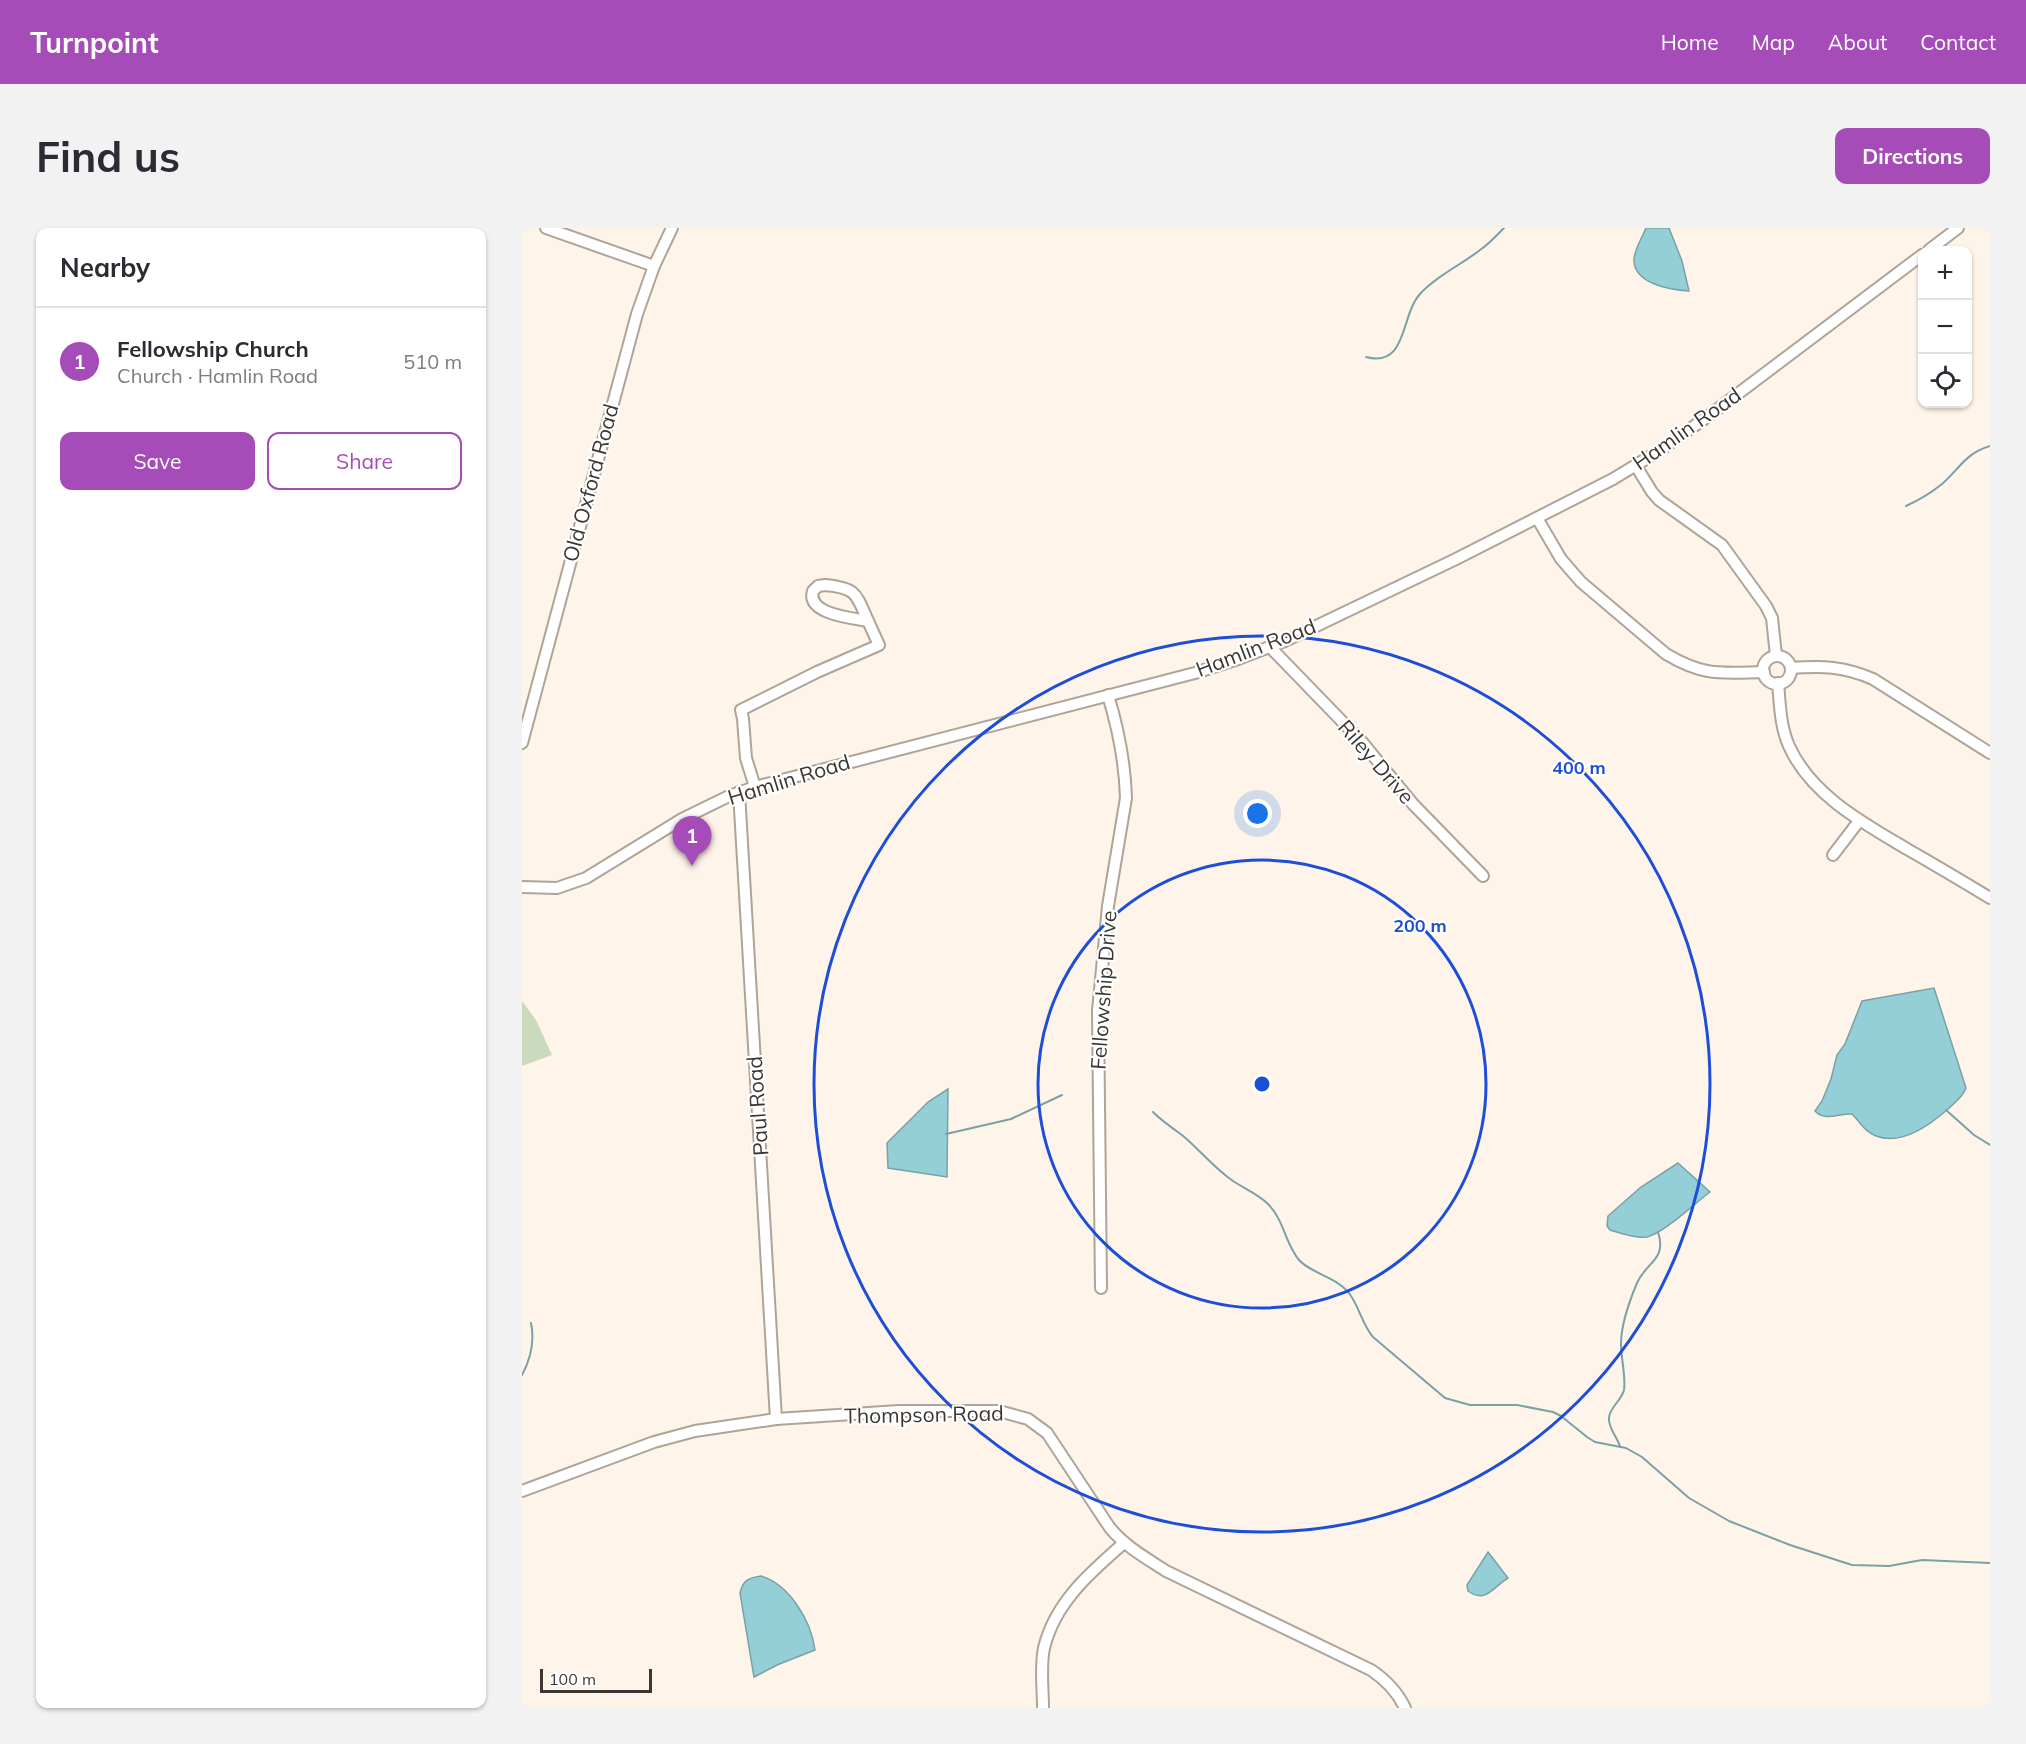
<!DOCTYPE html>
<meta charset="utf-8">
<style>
:root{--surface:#fff;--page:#f2f2f3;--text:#2b2b33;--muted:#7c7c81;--line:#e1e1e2;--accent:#a54cb8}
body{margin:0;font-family:Mulish,sans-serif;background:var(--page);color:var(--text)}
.controls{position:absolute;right:18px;top:18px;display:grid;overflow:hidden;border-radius:12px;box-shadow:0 2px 4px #0004}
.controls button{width:54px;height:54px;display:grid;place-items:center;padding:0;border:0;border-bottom:2px solid var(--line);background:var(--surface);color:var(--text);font:30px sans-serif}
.scale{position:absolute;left:18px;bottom:15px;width:112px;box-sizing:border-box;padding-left:6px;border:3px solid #3b3631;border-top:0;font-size:16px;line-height:21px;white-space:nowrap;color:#3b3631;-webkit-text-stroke:4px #fff;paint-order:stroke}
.you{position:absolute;left:736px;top:586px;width:21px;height:21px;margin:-15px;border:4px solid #fff;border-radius:50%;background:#1a73e8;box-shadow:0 0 0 9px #1a73e833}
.badge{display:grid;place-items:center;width:39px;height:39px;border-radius:50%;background:var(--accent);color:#fff;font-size:20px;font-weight:700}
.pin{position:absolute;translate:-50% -50px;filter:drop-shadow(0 2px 3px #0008)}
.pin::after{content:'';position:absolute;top:32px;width:21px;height:18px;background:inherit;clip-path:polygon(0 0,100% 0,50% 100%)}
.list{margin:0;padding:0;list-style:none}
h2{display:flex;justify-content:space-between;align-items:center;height:78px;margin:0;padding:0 24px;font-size:26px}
h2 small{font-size:20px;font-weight:400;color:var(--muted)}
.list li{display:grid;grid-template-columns:39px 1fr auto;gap:18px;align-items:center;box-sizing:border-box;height:108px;padding:0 24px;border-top:2px solid var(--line)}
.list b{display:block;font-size:22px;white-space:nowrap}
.list p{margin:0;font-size:20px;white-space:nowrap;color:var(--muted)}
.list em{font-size:20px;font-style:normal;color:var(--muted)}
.actions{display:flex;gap:12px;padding:18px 24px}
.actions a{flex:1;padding:14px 0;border:2px solid var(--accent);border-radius:12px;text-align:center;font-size:21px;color:var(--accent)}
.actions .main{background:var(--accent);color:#fff}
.icon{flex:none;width:33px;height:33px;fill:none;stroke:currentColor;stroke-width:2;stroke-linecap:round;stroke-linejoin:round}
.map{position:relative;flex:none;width:1468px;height:1480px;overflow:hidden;border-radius:12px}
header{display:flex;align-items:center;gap:36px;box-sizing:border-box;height:84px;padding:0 30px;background:var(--accent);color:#fff}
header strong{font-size:28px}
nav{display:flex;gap:33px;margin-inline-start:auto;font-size:21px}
.intro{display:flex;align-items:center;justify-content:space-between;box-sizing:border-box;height:144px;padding:0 36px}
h1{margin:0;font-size:42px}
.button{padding:15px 27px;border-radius:12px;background:var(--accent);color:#fff;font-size:21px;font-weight:700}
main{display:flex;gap:36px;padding:0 36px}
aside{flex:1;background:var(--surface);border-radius:12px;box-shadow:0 2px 4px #0004}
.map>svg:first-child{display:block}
.green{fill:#cbdabc}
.water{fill:#94cfd8;stroke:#79a1a6;stroke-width:1.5}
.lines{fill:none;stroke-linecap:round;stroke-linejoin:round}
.stream{stroke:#79a1a6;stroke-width:2}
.minor-casing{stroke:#b0a398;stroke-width:14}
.minor{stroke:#fff;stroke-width:10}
.ring{fill:none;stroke:#1d4ed8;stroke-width:3}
.labels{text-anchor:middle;stroke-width:4.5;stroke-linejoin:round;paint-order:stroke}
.street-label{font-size:21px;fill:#3b3631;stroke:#fff}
.centre{fill:#1d4ed8;stroke:#fff;stroke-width:3}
.ring-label{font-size:18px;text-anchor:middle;font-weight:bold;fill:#1d4ed8;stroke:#fff;stroke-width:4.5;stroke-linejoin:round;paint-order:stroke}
</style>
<header>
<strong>Turnpoint</strong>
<nav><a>Home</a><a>Map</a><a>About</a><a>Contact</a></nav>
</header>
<div class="intro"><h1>Find us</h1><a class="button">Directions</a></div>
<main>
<aside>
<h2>Nearby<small></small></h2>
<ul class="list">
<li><span class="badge">1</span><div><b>Fellowship Church</b><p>Church · Hamlin Road</p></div><em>510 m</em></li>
</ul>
<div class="actions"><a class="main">Save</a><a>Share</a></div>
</aside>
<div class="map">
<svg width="1468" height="1480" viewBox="0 0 1468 1480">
<rect width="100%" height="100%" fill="#fff4ea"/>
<!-- green -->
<path class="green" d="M 0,773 L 14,792 L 30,827 L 0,838 Z"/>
<!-- water -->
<g class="water">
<path d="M 1124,0 L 1147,0 L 1160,33 L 1167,63 C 1149,62 1111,56 1112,31 C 1113,20 1120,10 1124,0 Z"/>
<path d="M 1412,760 L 1444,860 C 1441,869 1432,875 1426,881 C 1408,897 1380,918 1354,908 C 1343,904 1338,894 1330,886 C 1317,885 1303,894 1293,883 L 1300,873 L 1309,851 L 1315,827 L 1323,816 L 1340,773 Z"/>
<path d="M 426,861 L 425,949 L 366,940 L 365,915 L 406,874 Z"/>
<path d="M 1156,935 L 1188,964 C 1173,975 1142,1005 1125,1009 C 1113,1011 1099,1005 1088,1002 L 1085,998 L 1086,988 L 1119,959 Z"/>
<path d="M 966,1324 L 986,1350 C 971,1359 964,1376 946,1363 L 945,1357 Z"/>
<path d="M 239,1348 C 268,1357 289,1393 293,1422 L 255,1437 L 232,1449 L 218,1365 C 221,1352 226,1350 239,1348 Z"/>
</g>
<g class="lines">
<!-- stream -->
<g class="stream">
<path d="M 844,129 C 886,140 878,88 898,66 C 914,48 939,37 958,22 C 967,16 975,7 982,0"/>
<path d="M 1384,278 C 1397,272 1409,265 1420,256 C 1438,240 1444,225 1468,218"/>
<path d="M 1424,882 L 1452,907 L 1468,917"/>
<path d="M 631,884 C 640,893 650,900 660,907 C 678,922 692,940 711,953 C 723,961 736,966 746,976 C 762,992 763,1015 777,1032 C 788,1045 813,1048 827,1065 C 837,1078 840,1096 851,1109 L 923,1170 L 948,1177 L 995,1177 L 1031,1184 L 1039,1188 L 1065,1209 L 1073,1214 L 1104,1220 L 1120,1229 L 1167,1270 L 1207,1293 L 1268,1317 L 1330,1337 L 1367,1338 L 1400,1332 L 1468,1335"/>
<path d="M 424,906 L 489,891 L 540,867"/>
<path d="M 0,1147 C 9,1130 13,1114 9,1095"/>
<path d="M 1098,1219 C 1096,1209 1086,1201 1087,1190 C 1087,1180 1100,1172 1102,1162 C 1104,1149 1099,1130 1099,1116 C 1099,1096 1107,1074 1115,1055 C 1125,1033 1145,1032 1136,1004"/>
</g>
<defs>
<g id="minor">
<path d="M 24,0 L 132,38"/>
<path d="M 1407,22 L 1436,0"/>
<path d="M 1114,238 L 1130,264 L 1137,272 L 1200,317 L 1244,378 L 1250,390 L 1254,428"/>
<path d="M 1015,290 L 1039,331 L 1059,354 L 1144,426 C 1183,449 1199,445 1242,444"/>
<path d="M 303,357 C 335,360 334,366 346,393 C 330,390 284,386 291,363 L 296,358 Z"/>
<path d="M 748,419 L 840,514 L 891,576 L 961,648"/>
<circle cx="1255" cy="442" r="14"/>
<path d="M 1269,440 C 1301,438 1321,438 1351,451 L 1468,525"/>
<path d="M 1256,455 C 1258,476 1258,498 1267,518 C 1289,567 1341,595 1385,621 C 1413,637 1440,653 1468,670"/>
<path d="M 0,515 L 115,86 L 132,38 L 150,0"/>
<path d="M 233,559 L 224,530 L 221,491 L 219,482 L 295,444 L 357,417 L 346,393"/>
<path d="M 217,564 L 254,1191"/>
<path d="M 1311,627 L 1337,593"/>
<path d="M 0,659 L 35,660 L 64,650 L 160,591 L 207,568 L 233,559 L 673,445 L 716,431 L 763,413 L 934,331 L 1091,251 L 1137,223 L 1185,189 L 1400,27"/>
<path d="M 579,1060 L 576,783 L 586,678 L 604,570 C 603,535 596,500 586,467"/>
<path d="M 0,1263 L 132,1214 L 173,1203 L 254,1191 L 377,1183 L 477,1183 L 506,1191 L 525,1205 L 588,1300 C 604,1319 624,1330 644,1343 L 849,1442 C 864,1452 875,1463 883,1480"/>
<path d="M 521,1480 C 521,1460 518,1439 522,1420 C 533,1374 569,1344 602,1315"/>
</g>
</defs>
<!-- minor casing -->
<use href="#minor" class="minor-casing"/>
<!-- minor -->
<use href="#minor" class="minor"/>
</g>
<!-- distance rings -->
<g class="ring">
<circle cx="740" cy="856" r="224"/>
<circle cx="740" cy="856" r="448"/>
</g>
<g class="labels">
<!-- street labels -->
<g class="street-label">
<text transform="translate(1165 201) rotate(-35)" y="7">Hamlin Road</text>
<text transform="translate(69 255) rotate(-75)" y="7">Old Oxford Road</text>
<text transform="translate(734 420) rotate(-21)" y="7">Hamlin Road</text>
<text transform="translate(854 534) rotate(49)" y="7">Riley Drive</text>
<text transform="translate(267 552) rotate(-17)" y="7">Hamlin Road</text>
<text transform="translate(582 762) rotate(-86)" y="7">Fellowship Drive</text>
<text transform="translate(236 878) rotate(-94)" y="7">Paul Road</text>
<text transform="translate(402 1187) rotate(-1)" y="7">Thompson Road</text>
</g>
</g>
<circle cx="740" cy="856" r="9" class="centre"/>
<g class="ring-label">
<text x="1057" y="546">400 m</text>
<text x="898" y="704">200 m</text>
</g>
</svg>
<div class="controls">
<button>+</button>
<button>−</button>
<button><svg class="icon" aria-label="locate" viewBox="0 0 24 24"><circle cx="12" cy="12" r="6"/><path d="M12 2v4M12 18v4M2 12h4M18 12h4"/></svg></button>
</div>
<div class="scale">100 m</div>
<div class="you"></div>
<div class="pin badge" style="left:170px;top:638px">1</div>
</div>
</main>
